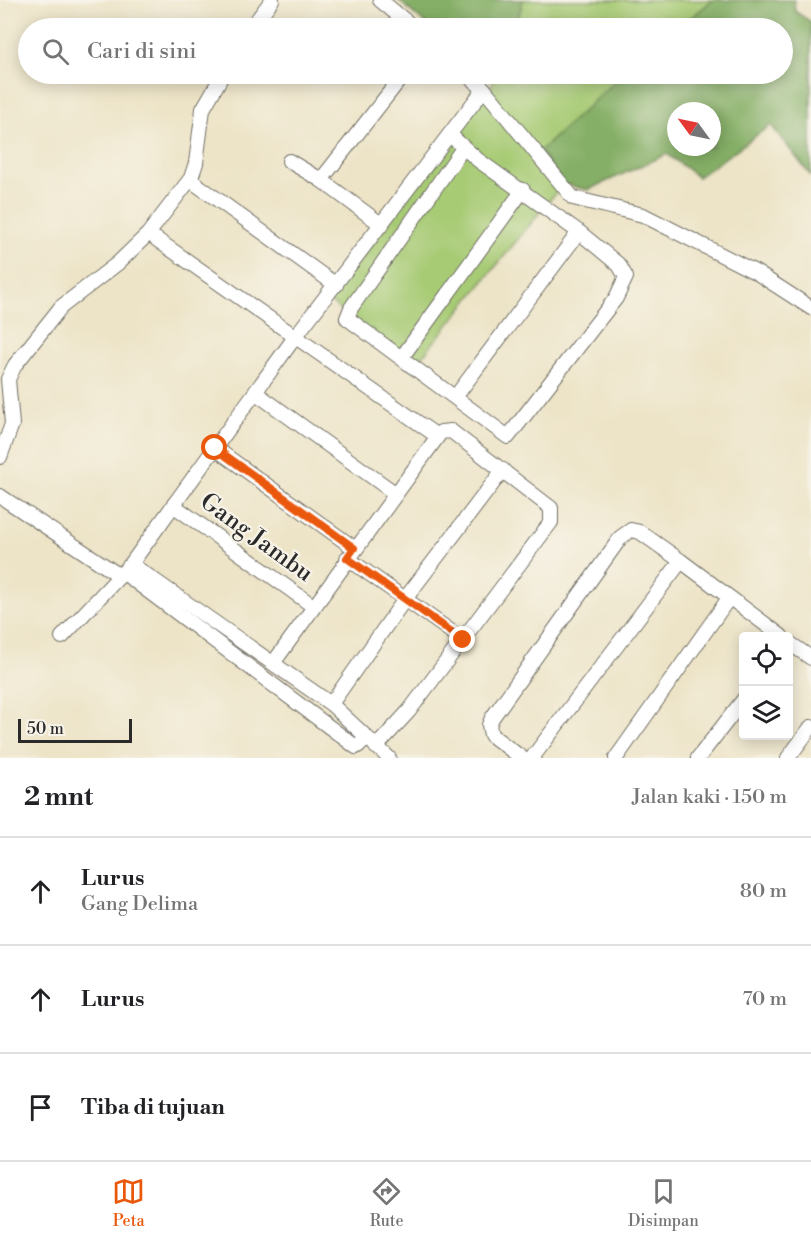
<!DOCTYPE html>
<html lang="id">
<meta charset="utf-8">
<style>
:root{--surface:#fff;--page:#f6f6f6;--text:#202124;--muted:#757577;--line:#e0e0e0;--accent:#ea580c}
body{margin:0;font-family:"Libre Bodoni",serif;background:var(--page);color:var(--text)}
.controls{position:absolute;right:18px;bottom:18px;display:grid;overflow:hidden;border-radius:6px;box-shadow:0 3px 15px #0003}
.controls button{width:54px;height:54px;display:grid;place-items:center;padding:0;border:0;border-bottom:2px solid var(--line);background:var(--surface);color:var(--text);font:30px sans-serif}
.compass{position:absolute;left:667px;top:102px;width:54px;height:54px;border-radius:50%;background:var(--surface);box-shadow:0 3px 15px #0003;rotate:303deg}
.scale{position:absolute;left:18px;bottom:15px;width:114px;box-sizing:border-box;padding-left:6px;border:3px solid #2b2b2b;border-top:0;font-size:16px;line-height:21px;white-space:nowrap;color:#2b2b2b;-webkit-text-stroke:4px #f7f3e8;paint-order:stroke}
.stop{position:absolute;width:18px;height:18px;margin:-14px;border:4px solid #ea580c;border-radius:50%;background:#fff}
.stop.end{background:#ea580c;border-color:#fff;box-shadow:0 2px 6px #0008}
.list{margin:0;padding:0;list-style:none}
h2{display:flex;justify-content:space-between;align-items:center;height:78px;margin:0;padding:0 24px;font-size:26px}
h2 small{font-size:20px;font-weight:400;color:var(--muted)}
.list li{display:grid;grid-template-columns:39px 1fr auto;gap:18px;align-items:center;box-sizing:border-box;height:108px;padding:0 24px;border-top:2px solid var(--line)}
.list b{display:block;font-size:22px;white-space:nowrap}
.list p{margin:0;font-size:20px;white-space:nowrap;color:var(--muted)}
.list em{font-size:20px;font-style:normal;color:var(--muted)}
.icon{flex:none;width:33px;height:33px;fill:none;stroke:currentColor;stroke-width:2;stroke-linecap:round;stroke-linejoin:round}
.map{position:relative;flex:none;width:811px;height:758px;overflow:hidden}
.search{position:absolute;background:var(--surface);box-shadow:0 3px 15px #0003;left:18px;right:18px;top:18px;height:66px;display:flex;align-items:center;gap:15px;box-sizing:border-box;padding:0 21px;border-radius:33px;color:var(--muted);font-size:22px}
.sheet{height:402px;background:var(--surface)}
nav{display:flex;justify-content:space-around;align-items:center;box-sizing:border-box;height:84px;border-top:2px solid var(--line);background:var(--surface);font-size:16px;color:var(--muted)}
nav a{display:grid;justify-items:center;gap:3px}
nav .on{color:var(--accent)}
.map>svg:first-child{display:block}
.green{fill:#a7cb74;stroke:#697b50;stroke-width:1.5}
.forest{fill:#85af66;stroke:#586d48;stroke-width:1.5;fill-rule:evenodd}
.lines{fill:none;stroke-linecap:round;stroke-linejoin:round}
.minor-casing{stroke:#6f6c62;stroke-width:16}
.minor{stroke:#fff;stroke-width:14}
.route{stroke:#ea580c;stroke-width:8}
.labels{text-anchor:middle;stroke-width:4.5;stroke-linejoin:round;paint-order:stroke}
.street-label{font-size:24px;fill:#2b2b2b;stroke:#f7f3e8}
</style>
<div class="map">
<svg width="811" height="758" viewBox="0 0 811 758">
<rect width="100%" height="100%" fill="#f7f3e8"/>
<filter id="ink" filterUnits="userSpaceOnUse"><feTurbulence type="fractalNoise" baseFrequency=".0167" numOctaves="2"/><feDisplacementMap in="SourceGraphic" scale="12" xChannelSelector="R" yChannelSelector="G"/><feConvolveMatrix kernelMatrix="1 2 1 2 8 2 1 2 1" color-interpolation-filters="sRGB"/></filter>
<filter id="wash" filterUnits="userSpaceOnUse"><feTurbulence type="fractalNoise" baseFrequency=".008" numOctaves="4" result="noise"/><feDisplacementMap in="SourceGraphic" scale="24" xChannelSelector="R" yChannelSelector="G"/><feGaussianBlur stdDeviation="1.35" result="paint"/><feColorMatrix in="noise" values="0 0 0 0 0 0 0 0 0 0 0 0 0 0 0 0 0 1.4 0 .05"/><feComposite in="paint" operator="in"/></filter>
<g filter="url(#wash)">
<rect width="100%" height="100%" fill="#ede4c7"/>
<!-- green -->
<g class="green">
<path d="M 523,0 L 713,0 L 678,28 L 515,28 Z"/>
<path d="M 496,74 L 623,74 L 540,151 L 563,184 L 412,369 L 328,300 L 492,84 Z"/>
</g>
<!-- forest -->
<g class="forest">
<path d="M 398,0 L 523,0 L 515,28 L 430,28 Z"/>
<path d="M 713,0 L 794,0 L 795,11 L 811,22 L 811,176 L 771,125 L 698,177 L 667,154 L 588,190 L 563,184 L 540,151 L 623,74 L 782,74 L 782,28 L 678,28 ZM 676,111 L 712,111 L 712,147 L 676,147 Z"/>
</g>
</g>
<g filter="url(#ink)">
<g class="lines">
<defs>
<g id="minor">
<path d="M 380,0 L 414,28"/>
<path d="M 251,28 L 272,0"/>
<path d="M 466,74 L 484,89 L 573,198 L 643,215 L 757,273 L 811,308"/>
<path d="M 450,135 L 478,160 L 579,232 L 619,265 L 626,277 L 616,298 L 508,437 L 347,318 L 351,308 L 463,148"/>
<path d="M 289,161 L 321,180"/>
<path d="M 196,184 L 336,285"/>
<path d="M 382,225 L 321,180 L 404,74"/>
<path d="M 156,239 L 437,436"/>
<path d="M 402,357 L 523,190"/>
<path d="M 256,393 L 396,494"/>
<path d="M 456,396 L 579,232"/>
<path d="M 215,448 L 354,548"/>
<path d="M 0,457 L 12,424 L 8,379 L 15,365 L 61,307 L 118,263 L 148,234 L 191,178 L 196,163 L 203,109 L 223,74"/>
<path d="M 0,496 L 120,576"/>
<path d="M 173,505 L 313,606"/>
<path d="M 347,558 L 463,640"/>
<path d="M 131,564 L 331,704 L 389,758"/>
<path d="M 124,573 L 356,747 L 368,739"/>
<path d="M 62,637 L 131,564 L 295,337 L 484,89"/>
<path d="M 788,642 L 811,658"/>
<path d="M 274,662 L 441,432 L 451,431 L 551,508 L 551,522 L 409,711 L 376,747"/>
<path d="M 331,704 L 405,599 L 503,470"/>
<path d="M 522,758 L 491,735 L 489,725 L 492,718 L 621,537 L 631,530 L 640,532 L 681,561 L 781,636"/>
<path d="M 532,758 L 681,561"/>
<path d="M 616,758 L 729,598"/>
<path d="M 698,758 L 744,699"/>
<path d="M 788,758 L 811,727"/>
</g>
</defs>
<!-- minor casing -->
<use href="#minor" class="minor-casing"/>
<!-- minor -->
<use href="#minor" class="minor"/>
</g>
</g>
<g class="lines" filter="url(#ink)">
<!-- route -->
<path class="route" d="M 215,448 L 354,548 L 347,558 L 463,640"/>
</g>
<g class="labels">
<!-- street labels -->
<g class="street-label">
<text transform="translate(257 537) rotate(36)" y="8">Gang Jambu</text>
</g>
</g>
</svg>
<div class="controls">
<button><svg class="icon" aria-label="locate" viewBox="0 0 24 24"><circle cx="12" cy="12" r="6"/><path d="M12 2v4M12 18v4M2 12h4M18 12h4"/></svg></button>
<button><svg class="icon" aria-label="layers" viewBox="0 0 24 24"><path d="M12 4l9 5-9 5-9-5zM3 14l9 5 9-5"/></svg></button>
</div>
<svg class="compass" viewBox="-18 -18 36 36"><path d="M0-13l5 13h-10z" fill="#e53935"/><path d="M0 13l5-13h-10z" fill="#757577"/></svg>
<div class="scale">50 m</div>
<div class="stop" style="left:215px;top:448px"></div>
<div class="stop end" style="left:463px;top:640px"></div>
<div class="search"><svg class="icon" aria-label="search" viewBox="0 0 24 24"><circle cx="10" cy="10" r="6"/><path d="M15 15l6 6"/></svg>Cari di sini</div>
</div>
<section class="sheet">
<h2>2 mnt<small>Jalan kaki · 150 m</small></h2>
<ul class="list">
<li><svg class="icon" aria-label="ahead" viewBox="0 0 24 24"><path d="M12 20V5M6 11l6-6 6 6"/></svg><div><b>Lurus</b><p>Gang Delima</p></div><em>80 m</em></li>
<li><svg class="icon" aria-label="ahead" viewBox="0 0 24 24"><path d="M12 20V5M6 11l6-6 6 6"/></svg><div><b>Lurus</b></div><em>70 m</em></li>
<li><svg class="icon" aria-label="arrive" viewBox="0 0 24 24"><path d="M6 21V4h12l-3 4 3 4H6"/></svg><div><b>Tiba di tujuan</b></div></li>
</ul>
</section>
<nav>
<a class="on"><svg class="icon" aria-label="map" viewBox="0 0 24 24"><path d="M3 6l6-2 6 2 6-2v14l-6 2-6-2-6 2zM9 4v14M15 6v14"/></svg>Peta</a>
<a><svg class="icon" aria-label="directions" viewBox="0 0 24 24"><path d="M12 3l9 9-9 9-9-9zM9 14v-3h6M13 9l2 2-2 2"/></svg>Rute</a>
<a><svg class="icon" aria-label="saved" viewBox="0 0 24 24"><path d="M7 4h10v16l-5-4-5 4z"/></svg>Disimpan</a>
</nav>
